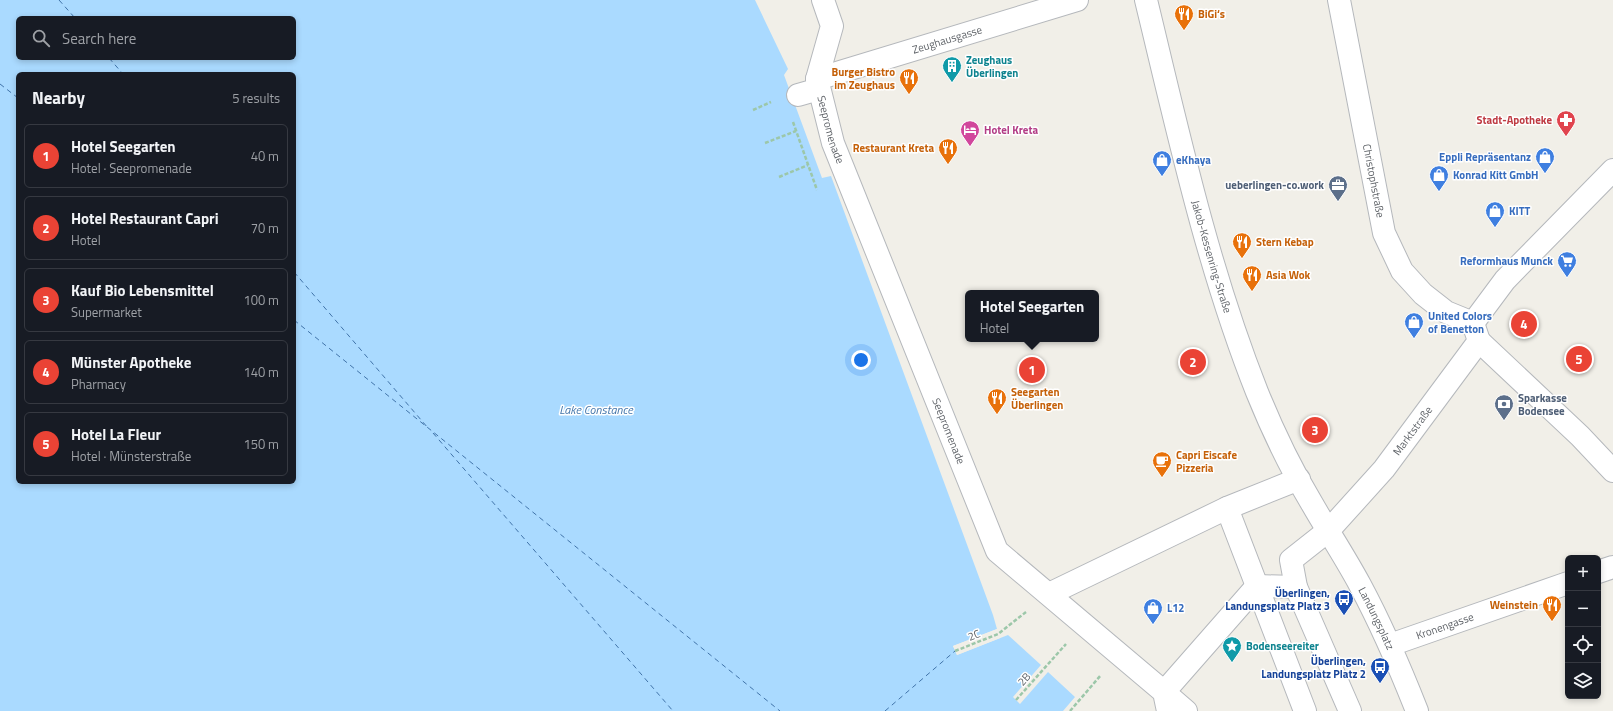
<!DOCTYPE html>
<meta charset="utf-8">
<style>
:root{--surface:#171b24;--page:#242831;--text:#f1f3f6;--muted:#9ea1a6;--line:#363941;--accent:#ea4335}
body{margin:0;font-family:"Titillium Web",sans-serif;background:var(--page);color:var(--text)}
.controls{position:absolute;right:12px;bottom:12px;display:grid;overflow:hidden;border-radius:6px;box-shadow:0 2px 6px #0003}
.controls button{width:36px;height:36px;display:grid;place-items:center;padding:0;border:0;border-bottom:1px solid var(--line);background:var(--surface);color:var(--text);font:20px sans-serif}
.you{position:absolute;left:861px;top:360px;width:14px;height:14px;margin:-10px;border:3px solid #fff;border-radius:50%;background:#1a73e8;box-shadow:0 0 0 6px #1a73e833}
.badge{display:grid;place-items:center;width:26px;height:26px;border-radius:50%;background:var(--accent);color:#fff;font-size:13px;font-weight:700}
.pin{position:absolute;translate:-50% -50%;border:2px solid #fff;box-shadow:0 1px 4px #0006}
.popup{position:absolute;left:965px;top:290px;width:134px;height:52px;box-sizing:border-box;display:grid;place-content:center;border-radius:6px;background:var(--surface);filter:drop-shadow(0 1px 3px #0005);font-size:13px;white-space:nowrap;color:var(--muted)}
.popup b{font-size:15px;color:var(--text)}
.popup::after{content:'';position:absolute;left:50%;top:100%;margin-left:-8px;border:8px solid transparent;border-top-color:var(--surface)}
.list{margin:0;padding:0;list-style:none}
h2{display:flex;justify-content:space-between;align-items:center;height:52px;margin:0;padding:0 16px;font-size:17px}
h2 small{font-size:13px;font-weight:400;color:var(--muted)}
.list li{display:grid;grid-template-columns:26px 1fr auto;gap:12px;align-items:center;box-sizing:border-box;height:64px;margin:0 8px 8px;padding:0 8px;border:1px solid var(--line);border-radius:6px}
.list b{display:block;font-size:15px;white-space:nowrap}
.list p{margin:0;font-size:13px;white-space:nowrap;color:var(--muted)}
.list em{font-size:13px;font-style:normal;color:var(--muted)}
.icon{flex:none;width:22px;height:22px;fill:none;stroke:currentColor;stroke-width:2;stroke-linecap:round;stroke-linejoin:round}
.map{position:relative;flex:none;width:1613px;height:711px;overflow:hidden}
.search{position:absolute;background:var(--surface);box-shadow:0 2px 6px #0003;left:16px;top:16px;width:280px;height:44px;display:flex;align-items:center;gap:10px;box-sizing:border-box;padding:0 14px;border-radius:6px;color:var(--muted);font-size:15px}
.panel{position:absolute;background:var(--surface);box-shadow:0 2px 6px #0003;left:16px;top:72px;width:280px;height:412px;border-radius:6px}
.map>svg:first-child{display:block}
.water{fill:#aadaff;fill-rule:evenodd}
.pier{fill:#f1efe8}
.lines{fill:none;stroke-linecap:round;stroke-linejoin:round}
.ferry{stroke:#4174aa;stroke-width:1;stroke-dasharray:5 4;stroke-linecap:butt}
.minor-casing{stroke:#b5b8bc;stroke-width:24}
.path{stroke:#9cc7a9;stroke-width:2.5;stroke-dasharray:4 2;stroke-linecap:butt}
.minor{stroke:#fff;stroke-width:22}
.labels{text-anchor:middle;stroke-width:3;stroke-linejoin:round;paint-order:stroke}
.food-label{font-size:11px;font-weight:bold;fill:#c56008;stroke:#fff;text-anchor:start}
.street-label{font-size:11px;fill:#5f6368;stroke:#fff}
.culture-label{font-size:11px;font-weight:bold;fill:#0d838f;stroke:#fff;text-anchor:start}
.health-label{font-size:11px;font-weight:bold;fill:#be3a42;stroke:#fff;text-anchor:end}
.hotel-label{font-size:11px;font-weight:bold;fill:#b23c85;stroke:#fff;text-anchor:start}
.shop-label{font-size:11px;font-weight:bold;fill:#366cbe;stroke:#fff;text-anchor:start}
.service-label{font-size:11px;font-weight:bold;fill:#4e5e75;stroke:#fff;text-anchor:end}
.transit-label{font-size:11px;font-weight:bold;fill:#164399;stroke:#fff;text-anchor:end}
.water-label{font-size:12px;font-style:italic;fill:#4174aa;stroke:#fff}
</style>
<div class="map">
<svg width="1613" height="711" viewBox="0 0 1613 711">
<rect width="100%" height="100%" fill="#f1efe8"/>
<!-- water -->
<path class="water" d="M 0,0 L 755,0 L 788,69 L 784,75 L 822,178 L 831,176 L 993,615 L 997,629 L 953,646 L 957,655 L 1008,635 L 1041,665 L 1013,697 L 1020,704 L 1048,672 L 1075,697 L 1063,711 L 0,711 ZM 18,18 L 294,18 L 294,58 L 18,58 ZM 18,74 L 294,74 L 294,482 L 18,482 Z"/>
<!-- pier -->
<path class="pier" d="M 997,629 L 997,631 L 956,647 L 958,653 L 1000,637 L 1000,638 L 957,655 L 953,646 Z"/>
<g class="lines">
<!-- ferry -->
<g class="ferry">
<path d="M 59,0 L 75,18"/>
<path d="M 109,58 L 123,74"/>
<path d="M 0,84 L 18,98"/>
<path d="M 294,272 L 428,428"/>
<path d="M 294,320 L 780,711"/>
<path d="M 433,433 L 673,711"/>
<path d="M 885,711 L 955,651"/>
</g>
<defs>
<g id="minor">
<path id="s1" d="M 823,0 L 832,26 L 817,79 L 833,143 L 997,551 L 1164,692 L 1168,711"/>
<path id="s2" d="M 1146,0 C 1178,132 1207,266 1257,392 C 1272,429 1290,467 1311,502 C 1327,530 1345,557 1360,585 C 1382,626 1400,668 1417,711"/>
<path id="s3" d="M 1339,0 L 1384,233 L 1402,271 L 1423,294 L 1446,312 L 1473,323"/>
<path id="s4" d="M 817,79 L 1077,0"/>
<path d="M 798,95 L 819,89"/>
<path d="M 1473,323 L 1505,280 L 1613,170"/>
<path d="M 1479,341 L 1580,436 L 1613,471"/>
<path d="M 1227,508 L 1305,711"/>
<path d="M 1598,572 L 1613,567"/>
<path d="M 1049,594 L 1227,508 L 1299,479"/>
<path id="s5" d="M 1390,645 L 1568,583"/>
<path d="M 1186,711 L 1164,692 L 1257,586 L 1296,587"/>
<path id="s6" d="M 1350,711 L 1296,587 L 1291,560 L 1329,530 L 1384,469 L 1479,341 L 1473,323"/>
</g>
</defs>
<!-- minor casing -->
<use href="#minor" class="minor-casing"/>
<!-- path -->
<g class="path">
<path d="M 753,110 L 771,102"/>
<path d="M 793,122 L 817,190"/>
<path d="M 765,143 L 796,131"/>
<path d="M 779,177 L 808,165"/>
<path d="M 955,651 L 998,634 L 1026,612"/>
<path d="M 1016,700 L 1066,644"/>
<path d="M 1070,711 L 1101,675"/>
</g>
<!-- minor -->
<use href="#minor" class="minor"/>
</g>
<!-- icons -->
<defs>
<symbol id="restaurant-pin" viewBox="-11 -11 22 30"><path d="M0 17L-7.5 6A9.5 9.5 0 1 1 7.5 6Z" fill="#e8710a" stroke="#fff"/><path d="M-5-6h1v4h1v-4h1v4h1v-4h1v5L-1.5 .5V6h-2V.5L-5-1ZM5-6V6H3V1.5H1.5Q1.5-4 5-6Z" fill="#fff"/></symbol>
<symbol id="building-pin" viewBox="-11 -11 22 30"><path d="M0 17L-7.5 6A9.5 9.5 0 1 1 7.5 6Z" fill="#0f9aa8" stroke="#fff"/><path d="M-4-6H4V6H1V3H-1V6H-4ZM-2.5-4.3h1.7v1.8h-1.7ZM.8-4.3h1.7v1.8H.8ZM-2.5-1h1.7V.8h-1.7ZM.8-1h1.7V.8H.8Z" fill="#fff"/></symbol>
<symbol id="pharmacy-pin" viewBox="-11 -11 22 30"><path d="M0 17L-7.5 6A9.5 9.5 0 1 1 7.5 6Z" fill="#e0444e" stroke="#fff"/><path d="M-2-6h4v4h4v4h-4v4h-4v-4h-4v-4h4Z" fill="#fff"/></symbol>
<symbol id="hotel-pin" viewBox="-11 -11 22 30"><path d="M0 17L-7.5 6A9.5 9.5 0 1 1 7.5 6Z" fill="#d1479c" stroke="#fff"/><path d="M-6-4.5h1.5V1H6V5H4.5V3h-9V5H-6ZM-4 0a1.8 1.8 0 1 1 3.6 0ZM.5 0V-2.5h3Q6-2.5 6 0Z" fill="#fff"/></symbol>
<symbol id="shop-pin" viewBox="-11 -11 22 30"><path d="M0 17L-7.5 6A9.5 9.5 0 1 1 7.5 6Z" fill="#3f7fe0" stroke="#fff"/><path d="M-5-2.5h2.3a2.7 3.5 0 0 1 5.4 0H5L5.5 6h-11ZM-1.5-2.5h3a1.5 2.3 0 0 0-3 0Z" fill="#fff"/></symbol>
<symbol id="office-pin" viewBox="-11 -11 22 30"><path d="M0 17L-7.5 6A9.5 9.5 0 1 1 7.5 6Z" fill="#5c6f8a" stroke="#fff"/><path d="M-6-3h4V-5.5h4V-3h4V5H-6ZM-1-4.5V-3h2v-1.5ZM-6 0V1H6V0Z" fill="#fff"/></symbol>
<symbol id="supermarket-pin" viewBox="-11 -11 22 30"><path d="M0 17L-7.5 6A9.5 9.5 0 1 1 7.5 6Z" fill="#3f7fe0" stroke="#fff"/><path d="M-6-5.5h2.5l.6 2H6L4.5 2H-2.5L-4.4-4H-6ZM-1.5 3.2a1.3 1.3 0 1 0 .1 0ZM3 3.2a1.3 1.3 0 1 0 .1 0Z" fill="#fff"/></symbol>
<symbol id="bank-pin" viewBox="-11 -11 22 30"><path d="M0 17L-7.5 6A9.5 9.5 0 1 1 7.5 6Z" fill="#5c6f8a" stroke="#fff"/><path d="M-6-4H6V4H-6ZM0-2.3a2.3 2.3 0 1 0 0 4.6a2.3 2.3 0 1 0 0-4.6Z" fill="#fff"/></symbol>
<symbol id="cafe-pin" viewBox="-11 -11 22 30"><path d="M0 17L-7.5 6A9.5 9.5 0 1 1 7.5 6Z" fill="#e8710a" stroke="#fff"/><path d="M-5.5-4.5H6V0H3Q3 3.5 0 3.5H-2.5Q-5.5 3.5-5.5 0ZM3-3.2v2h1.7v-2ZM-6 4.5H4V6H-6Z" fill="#fff"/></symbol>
<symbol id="bus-pin" viewBox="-11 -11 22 30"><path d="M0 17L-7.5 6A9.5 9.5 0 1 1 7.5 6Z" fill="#1a4fb4" stroke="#fff"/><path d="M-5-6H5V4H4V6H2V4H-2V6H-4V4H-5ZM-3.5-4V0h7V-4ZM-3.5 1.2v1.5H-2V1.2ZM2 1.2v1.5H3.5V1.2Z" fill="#fff"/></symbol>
<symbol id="sight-pin" viewBox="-11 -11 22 30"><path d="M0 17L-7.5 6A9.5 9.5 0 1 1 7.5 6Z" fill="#0f9aa8" stroke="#fff"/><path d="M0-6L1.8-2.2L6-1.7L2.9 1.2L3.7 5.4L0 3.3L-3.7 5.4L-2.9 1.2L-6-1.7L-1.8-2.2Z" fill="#fff"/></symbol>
</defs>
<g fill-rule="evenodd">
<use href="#restaurant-pin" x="1173" y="3" width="22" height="30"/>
<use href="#building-pin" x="941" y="55" width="22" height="30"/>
<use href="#restaurant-pin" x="898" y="67" width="22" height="30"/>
<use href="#pharmacy-pin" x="1555" y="109" width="22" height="30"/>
<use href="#hotel-pin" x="959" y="119" width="22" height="30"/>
<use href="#restaurant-pin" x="937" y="137" width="22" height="30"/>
<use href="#shop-pin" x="1534" y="146" width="22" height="30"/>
<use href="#shop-pin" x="1151" y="149" width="22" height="30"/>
<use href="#shop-pin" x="1428" y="164" width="22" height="30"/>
<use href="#office-pin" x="1327" y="174" width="22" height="30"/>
<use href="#shop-pin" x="1484" y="200" width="22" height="30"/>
<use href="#restaurant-pin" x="1231" y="231" width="22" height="30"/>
<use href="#supermarket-pin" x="1556" y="250" width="22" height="30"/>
<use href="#restaurant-pin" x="1241" y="264" width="22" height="30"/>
<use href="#shop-pin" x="1403" y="311" width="22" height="30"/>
<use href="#restaurant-pin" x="986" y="387" width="22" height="30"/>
<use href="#bank-pin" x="1493" y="393" width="22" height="30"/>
<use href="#cafe-pin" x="1151" y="450" width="22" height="30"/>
<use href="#bus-pin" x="1333" y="588" width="22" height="30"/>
<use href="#restaurant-pin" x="1541" y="594" width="22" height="30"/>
<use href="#shop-pin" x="1142" y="597" width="22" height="30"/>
<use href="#sight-pin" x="1221" y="635" width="22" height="30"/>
<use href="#bus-pin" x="1369" y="656" width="22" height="30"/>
</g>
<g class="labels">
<!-- food labels -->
<g class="food-label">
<text x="1198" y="18">BiGi‘s</text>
<text x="895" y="76" text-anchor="end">Burger Bistro<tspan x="895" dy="13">im Zeughaus</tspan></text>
<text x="934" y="152" text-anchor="end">Restaurant Kreta</text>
<text x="1256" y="246">Stern Kebap</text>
<text x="1266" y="279">Asia Wok</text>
<text x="1011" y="396">Seegarten<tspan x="1011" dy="13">Überlingen</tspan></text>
<text x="1176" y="459">Capri Eiscafe<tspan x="1176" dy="13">Pizzeria</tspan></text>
<text x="1538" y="609" text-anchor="end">Weinstein</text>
</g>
<!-- street labels -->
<g class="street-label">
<text dy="4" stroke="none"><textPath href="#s4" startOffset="136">Zeughausgasse</textPath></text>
<text dy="4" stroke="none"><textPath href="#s1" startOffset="135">Seepromenade</textPath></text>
<text dy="4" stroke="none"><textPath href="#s3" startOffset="184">Christophstraße</textPath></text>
<text dy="4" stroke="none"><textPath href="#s2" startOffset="265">Jakob-Kessenring-Straße</textPath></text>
<text dy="4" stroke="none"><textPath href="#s6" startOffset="341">Marktstraße</textPath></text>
<text dy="4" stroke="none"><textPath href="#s1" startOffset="459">Seepromenade</textPath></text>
<text dy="4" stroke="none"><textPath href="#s2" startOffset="664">Landungsplatz</textPath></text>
<text dy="4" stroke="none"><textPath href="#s5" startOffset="58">Kronengasse</textPath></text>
<text transform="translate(974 635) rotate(-22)" y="4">2C</text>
<text transform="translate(1024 679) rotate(-48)" y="4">2B</text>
</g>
<!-- culture labels -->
<g class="culture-label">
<text x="966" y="64">Zeughaus<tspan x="966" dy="13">Überlingen</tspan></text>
<text x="1246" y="650">Bodenseereiter</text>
</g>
<!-- health labels -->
<g class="health-label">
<text x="1552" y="124">Stadt-Apotheke</text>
</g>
<!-- hotel labels -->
<g class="hotel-label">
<text x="984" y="134">Hotel Kreta</text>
</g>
<!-- shop labels -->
<g class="shop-label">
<text x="1531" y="161" text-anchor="end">Eppli Repräsentanz</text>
<text x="1176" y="164">eKhaya</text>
<text x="1453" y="179">Konrad Kitt GmbH</text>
<text x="1509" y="215">KITT</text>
<text x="1553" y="265" text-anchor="end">Reformhaus Munck</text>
<text x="1428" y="320">United Colors<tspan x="1428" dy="13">of Benetton</tspan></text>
<text x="1167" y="612">L12</text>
</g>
<!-- service labels -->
<g class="service-label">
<text x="1324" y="189">ueberlingen-co.work</text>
<text x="1518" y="402" text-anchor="start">Sparkasse<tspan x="1518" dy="13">Bodensee</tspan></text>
</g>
<!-- transit labels -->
<g class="transit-label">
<text x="1330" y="597">Überlingen,<tspan x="1330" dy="13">Landungsplatz Platz 3</tspan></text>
<text x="1366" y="665">Überlingen,<tspan x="1366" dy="13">Landungsplatz Platz 2</tspan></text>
</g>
<!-- water labels -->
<g class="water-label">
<text x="596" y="414">Lake Constance</text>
</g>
</g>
</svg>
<div class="controls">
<button>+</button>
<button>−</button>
<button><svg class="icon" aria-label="locate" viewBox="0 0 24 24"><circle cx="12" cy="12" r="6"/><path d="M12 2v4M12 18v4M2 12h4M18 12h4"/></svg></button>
<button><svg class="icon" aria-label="layers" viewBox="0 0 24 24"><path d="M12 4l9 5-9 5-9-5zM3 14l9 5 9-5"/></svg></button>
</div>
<div class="you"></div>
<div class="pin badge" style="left:1032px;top:370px">1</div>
<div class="popup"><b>Hotel Seegarten</b>Hotel</div>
<div class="pin badge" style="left:1193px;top:362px">2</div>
<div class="pin badge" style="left:1315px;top:430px">3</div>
<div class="pin badge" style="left:1524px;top:324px">4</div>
<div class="pin badge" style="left:1579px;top:359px">5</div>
<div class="search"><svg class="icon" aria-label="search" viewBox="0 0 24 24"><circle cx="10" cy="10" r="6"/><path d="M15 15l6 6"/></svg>Search here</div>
<section class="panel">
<h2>Nearby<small>5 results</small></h2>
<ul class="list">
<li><span class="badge">1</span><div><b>Hotel Seegarten</b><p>Hotel · Seepromenade</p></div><em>40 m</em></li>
<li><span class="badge">2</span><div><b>Hotel Restaurant Capri</b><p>Hotel</p></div><em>70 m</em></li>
<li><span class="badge">3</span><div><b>Kauf Bio Lebensmittel</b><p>Supermarket</p></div><em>100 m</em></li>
<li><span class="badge">4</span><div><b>Münster Apotheke</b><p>Pharmacy</p></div><em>140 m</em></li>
<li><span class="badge">5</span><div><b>Hotel La Fleur</b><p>Hotel · Münsterstraße</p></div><em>150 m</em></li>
</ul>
</section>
</div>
